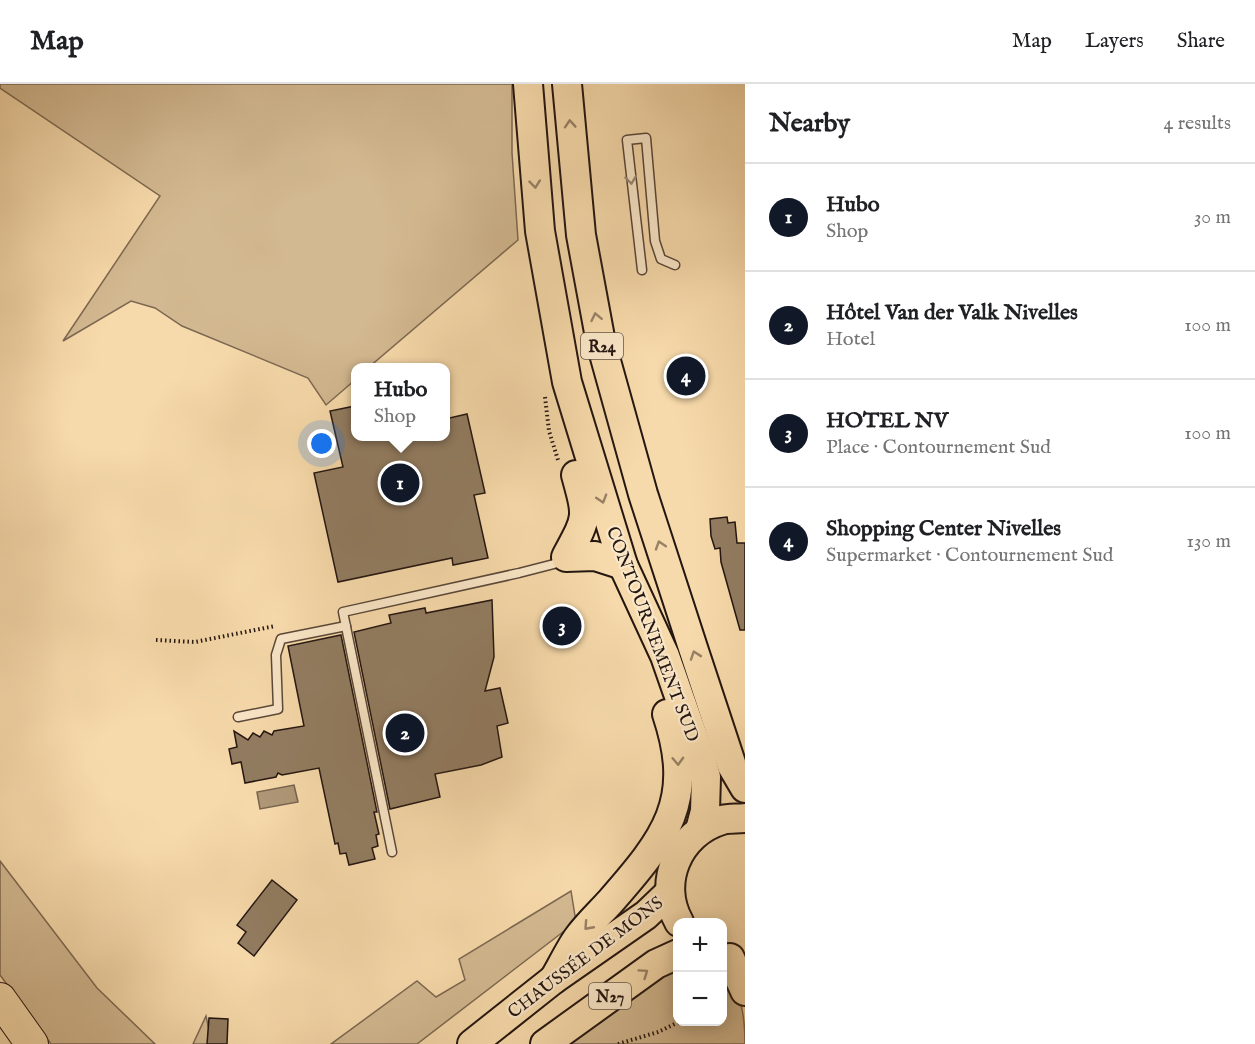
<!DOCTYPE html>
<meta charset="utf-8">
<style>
:root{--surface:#fff;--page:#f6f6f6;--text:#202124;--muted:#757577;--line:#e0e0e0;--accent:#111827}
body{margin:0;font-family:"IM FELL English",serif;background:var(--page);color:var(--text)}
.controls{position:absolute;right:18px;bottom:18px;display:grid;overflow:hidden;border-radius:12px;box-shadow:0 3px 15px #0003}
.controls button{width:54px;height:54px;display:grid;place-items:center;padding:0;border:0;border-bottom:2px solid var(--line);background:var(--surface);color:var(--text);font:30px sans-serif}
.you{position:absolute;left:322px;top:360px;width:21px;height:21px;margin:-15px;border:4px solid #fff;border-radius:50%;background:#1a73e8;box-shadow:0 0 0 9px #1a73e833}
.badge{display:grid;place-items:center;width:39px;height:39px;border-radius:50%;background:var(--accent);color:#fff;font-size:20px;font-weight:700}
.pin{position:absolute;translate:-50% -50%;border:3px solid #fff;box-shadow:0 2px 6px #0006}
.popup{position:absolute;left:351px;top:279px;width:99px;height:78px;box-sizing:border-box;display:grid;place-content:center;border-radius:12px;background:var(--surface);filter:drop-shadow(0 2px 4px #0005);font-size:20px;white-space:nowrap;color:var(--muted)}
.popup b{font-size:22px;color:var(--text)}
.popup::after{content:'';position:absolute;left:50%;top:100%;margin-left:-12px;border:12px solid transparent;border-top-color:var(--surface)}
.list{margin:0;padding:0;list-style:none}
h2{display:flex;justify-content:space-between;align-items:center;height:78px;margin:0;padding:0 24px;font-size:26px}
h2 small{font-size:20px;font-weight:400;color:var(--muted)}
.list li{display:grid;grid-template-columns:39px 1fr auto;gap:18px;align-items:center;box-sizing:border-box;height:108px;padding:0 24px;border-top:2px solid var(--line)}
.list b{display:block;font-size:22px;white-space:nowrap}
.list p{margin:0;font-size:20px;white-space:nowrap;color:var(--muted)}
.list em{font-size:20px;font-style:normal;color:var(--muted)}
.map{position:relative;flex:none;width:745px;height:960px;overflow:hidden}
header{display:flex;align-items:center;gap:36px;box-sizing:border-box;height:84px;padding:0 30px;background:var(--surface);border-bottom:2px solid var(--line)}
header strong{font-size:28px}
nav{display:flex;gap:33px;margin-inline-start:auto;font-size:21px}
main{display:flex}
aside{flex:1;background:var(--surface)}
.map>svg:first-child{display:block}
.green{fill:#d3b991;stroke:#7c6851;stroke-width:1.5}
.water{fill:#af9777;stroke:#77634e;stroke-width:1.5}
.building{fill:#927c61;stroke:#241611;stroke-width:1.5}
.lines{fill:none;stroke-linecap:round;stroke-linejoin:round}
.service-casing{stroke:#594738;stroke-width:11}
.trunk-casing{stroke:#241611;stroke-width:32}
.motorway-casing{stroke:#241611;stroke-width:34}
.path{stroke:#241611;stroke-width:4;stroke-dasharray:1.5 3;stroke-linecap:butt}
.service{stroke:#fae7c8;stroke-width:8}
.trunk{stroke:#f7daab;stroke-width:28}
.motorway{stroke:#f7daab;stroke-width:32}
.oneway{stroke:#988266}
.oneway2{stroke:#9a8976}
.labels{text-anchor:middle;stroke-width:4.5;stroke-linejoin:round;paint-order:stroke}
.shield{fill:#fae7c8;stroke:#645548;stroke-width:1.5}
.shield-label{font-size:16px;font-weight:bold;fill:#241611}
.street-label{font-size:18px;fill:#241611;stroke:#fae7c8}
</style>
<header>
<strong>Map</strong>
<nav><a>Map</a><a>Layers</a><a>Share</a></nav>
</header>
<main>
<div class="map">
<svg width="745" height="960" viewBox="0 0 745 960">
<rect width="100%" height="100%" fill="#f7daab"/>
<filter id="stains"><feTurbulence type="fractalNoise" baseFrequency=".00333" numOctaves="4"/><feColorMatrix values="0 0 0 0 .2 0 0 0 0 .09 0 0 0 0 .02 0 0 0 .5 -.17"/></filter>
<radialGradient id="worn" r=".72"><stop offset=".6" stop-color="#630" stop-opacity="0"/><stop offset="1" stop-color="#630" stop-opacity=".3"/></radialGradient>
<!-- green -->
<g class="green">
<path d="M 0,0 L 512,0 L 512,69 L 518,156 L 369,283 L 355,284 L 355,296 L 326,321 L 308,294 L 182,242 L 155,224 L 131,217 L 63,257 L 160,112 L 0,4 Z"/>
<path d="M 0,777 L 97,904 L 155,960 L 51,960 L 0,891 Z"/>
<path d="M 571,807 L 576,838 L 417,960 L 331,960 L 417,897 L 436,913 L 465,896 L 459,875 Z"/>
<path d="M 677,884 L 678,938 L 722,938 L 723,889 C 742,906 745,935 745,960 L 566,960 L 663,890 Z"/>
<path d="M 206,932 L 212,960 L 193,960 Z"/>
</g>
<!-- water -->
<path class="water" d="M 294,701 L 298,718 L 260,725 L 257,708 Z"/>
<!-- building -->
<g class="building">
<path d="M 355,322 L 355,352 L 445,352 L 445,335 L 467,330 L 485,409 L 474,411 L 488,474 L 453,481 L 452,474 L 338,498 L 314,389 L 343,383 L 330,327 Z"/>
<path d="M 727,433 L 728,439 L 735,438 L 737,459 L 745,459 L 745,546 L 740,546 L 721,478 L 720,464 L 715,465 L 711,452 L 710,435 Z"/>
<path d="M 492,516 L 494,573 L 485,607 L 500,604 L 508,639 L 497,642 L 502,673 L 481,681 L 435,690 L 440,713 L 390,725 L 354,548 L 391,539 L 389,531 L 425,524 L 426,529 Z"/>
<path d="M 341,551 L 377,728 L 374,728 L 379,750 L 376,751 L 378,762 L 372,764 L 375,775 L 349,781 L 346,769 L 340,770 L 338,759 L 335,760 L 319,684 L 282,691 L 278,689 L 276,693 L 245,699 L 241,678 L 232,680 L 229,665 L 237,663 L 234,647 L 248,656 L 253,649 L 260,653 L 264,647 L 272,651 L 274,647 L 304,642 L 288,562 Z"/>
<path d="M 272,796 L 297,816 L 254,872 L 238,859 L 246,848 L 237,841 Z"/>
<path d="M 209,934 L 228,935 L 227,960 L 207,960 Z"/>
</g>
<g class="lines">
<defs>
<g id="service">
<path d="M 642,186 L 627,56 L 646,54 L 655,157 L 661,175 L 675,181"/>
<path d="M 238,633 L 278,625 L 276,571 L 281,555 L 346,542"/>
<path d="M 392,768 L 343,528 L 519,489 L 554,480 L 563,474"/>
</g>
<g id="trunk">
<path d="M 528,0 L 540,147 L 567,298 L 623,481 L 665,572 L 701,675 L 706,693 L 705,727 L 700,746"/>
<path d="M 567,0 L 581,151 L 601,259 L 643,410 L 694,567 L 732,682 L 745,704"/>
<path d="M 576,391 C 588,435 588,432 566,473 L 595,472 L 623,481"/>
<path d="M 679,838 C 657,799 678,749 722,736 C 729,734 738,735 745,734"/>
<path d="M 730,874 L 745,907"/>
<path d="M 554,895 C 562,882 568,868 577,855 C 586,842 599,830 610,818 C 666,754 696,717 667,630"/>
<path d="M 472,960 L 554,895 L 646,831 L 670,808"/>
<path d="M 545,960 L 656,880 L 678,870"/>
</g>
<path id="motorway" d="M 0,915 L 32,960"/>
</defs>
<!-- service casing -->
<use href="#service" class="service-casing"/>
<!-- trunk casing -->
<use href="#trunk" class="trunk-casing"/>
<!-- motorway casing -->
<use href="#motorway" class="motorway-casing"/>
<!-- path -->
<g class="path">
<path d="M 545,313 L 549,347 L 558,376"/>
<path d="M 156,556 L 195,558 L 275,542"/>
<path d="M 618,960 L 658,948 L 679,938"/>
</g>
<!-- service -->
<use href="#service" class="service"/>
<!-- trunk -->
<use href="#trunk" class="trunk"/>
<!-- motorway -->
<use href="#motorway" class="motorway"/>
</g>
<!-- one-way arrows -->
<defs><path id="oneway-chevron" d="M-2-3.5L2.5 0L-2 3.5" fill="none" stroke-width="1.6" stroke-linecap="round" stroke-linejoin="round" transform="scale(1.5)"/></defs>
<g class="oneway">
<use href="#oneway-chevron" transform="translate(570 40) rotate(-94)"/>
<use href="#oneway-chevron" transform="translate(535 100) rotate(84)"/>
<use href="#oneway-chevron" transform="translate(596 233) rotate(-102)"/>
<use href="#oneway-chevron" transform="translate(602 415) rotate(73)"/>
<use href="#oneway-chevron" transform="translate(660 461) rotate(-108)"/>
<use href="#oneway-chevron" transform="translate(695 571) rotate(-109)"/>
<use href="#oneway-chevron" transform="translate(678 677) rotate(88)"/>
<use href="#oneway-chevron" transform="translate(588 842) rotate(132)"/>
<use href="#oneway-chevron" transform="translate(644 889) rotate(-35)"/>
</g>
<use class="oneway2" href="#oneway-chevron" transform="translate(631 96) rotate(83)"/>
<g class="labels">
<!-- shield labels -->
<g class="shield">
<rect x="581" y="249" width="42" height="26" rx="4.5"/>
<rect x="589" y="899" width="42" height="26" rx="4.5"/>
</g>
<g class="shield-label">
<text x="602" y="268">R24</text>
<text x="610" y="918">N27</text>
</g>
<!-- street labels -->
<g class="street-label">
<text transform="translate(653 550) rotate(69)" y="6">CONTOURNEMENT SUD</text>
<text transform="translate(585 873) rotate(-37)" y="6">CHAUSSÉE DE MONS</text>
</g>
</g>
<rect width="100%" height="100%" filter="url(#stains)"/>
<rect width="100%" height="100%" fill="url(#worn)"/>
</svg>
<div class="controls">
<button>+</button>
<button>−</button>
</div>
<div class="you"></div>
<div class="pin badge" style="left:400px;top:399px">1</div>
<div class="popup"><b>Hubo</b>Shop</div>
<div class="pin badge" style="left:405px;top:649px">2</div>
<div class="pin badge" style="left:562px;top:542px">3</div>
<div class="pin badge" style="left:686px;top:292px">4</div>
</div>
<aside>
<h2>Nearby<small>4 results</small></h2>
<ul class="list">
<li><span class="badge">1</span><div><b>Hubo</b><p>Shop</p></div><em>30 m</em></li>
<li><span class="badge">2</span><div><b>Hôtel Van der Valk Nivelles</b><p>Hotel</p></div><em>100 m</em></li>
<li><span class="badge">3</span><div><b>HOTEL NV</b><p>Place · Contournement Sud</p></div><em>100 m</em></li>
<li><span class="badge">4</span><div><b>Shopping Center Nivelles</b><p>Supermarket · Contournement Sud</p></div><em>130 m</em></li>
</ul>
</aside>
</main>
